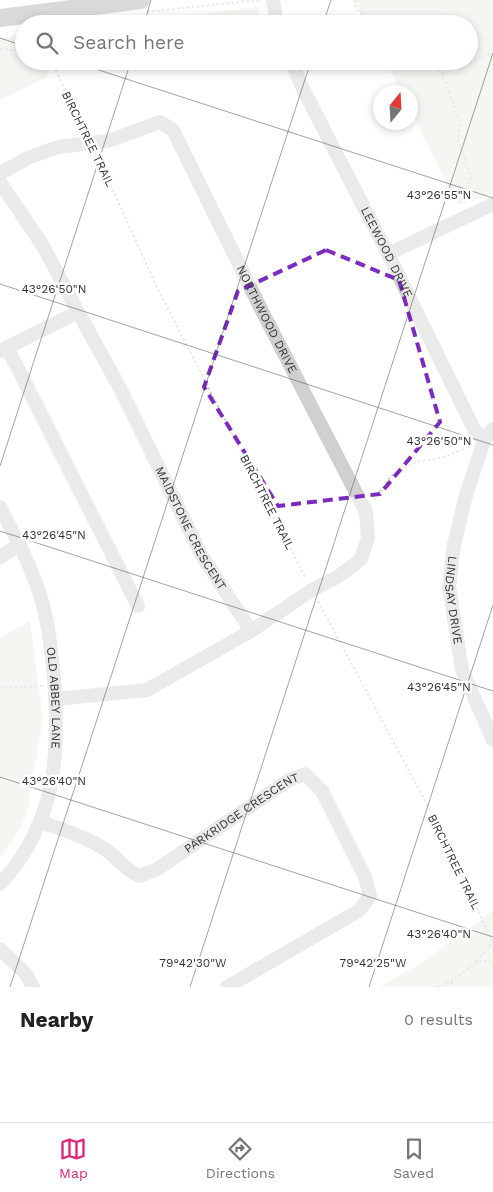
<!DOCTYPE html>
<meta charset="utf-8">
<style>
:root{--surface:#fff;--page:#f2f2f2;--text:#222;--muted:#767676;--line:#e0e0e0;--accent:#db2777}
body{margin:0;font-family:"Work Sans",sans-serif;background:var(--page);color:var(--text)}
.compass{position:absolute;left:373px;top:85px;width:45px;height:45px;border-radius:50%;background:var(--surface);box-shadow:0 2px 8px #0003;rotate:18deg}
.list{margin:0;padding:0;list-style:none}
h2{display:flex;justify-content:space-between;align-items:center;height:65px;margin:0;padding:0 20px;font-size:21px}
h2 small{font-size:16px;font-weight:400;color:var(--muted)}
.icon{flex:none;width:28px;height:28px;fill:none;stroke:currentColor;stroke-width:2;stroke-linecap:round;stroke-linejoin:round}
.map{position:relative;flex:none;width:493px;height:987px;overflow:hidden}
.search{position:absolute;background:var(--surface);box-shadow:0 2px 8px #0003;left:15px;right:15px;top:15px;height:55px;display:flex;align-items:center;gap:12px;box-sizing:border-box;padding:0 18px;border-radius:28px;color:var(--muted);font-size:19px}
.sheet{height:135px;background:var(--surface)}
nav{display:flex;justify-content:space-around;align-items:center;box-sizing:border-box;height:70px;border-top:1px solid var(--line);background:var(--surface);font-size:14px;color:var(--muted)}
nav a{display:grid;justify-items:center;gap:2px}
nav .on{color:var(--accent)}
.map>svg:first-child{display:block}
.green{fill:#e5ecdf}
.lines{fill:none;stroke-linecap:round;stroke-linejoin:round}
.path{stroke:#cdcdcd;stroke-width:2;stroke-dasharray:2.5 2.5;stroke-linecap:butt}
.minor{stroke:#d0d0d0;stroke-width:14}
.major{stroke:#ababab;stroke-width:18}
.marked{fill:none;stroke:#7b2cbf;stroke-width:4;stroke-dasharray:10 6;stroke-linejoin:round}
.ticks{fill:none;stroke:#333;stroke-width:1;stroke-opacity:0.45}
.labels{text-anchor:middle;stroke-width:5;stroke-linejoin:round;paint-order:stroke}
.street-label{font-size:12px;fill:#333;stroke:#fff}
.ticks-label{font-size:12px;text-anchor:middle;fill:#333;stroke:#fff;stroke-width:5;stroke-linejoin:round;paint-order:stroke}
</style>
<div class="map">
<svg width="493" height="987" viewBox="0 0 493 987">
<rect width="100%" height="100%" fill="#fff"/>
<!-- green -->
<g class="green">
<path d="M 354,0 L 493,0 L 493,194 L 458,205 L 411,111 L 410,92 L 401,92 L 385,61 L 469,61 L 469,24 L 366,24 Z"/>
<path d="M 259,7 L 260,24 L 118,24 Z"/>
<path d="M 24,35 L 24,61 L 53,61 L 46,78 L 0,100 L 0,38 Z"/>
<path d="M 30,621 L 43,718 L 27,813 L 14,839 L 0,856 L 0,637 Z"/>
<path d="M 493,911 L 493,987 L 380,987 L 423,962 Z"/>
</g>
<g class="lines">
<!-- path -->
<g class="path">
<path d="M 355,0 L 356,9 L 373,24"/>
<path d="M 147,12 L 259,0"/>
<path d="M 0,49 L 24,51"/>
<path d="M 51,61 L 85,131"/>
<path d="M 425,61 L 442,74 L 460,122 L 458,140 L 471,177 L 467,189 L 472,201"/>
<path d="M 442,74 L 493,53"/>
<path d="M 96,153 L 155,283 L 306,579"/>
<path d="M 374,500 L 391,476 L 416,462 L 445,457 L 470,446"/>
<path d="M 318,601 L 437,823 L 493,942"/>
<path d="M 0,686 L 5,688 L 42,686"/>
<path d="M 476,961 L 489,949 L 492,940"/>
<path d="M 451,982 L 454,987"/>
<path d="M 437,987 L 451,982 L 476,962 L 493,960"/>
</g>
<!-- minor -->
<g class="minor">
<path d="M 273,0 L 277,24"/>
<path id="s1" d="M 291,61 L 303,89 L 388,254 L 474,429 L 484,441"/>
<path id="s2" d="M 0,173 L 30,157 L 58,147 L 108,141 L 160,122 L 173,130 L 262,311 L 366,512 L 368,538 L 361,559 L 339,576 L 312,590 L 251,631"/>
<path d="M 0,182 L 43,246 L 78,312"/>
<path d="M 388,254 L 493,204"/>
<path d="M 7,347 L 138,606"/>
<path id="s3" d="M 0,351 L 78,312 L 121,390 L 202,556 L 251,631 L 147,690 L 55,699"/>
<path id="s4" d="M 493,429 L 484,441 L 466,495 L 454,545 L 449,586 L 462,670 L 493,740"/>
<path id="s5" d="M 0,507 C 13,533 28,559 37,586 C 48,616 51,647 54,679 C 60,756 56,824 0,884"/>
<path d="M 0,557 L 19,545"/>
<path id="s6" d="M 40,822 C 59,828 94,840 109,852 C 120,861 125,869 139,876 L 156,870 L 289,780 L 305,774 L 322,791 L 365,877 L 370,896 L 360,910 L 227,987"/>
<path d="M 0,949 L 26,974 L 33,987"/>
</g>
<!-- major -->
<path class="major" d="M 0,18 L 141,0"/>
</g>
<!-- marked area -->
<path d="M0 0H493V987H0ZM 326,250 L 399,280 L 440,422 L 380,494 L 278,506 L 204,387 L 238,291 Z" fill="#fff" fill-opacity=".55" fill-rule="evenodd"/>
<path class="marked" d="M 326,250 L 399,280 L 440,422 L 380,494 L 278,506 L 204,387 L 238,291 Z"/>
<!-- ticks -->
<path class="ticks" d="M 144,24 L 151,0M 323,24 L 331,0M 0,38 L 24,46M 71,61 L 493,198M 0,284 L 493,445M 0,466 L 131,61M 0,531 L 493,691M 0,777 L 493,937M 10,987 L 311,61M 190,987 L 493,53M 369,987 L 493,605"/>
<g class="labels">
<!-- street labels -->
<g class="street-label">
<text transform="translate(88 139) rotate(64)" y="4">BIRCHTREE TRAIL</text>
<text dy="4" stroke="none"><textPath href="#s1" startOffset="214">LEEWOOD DRIVE</textPath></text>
<text dy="4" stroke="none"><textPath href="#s2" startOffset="396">NORTHWOOD DRIVE</textPath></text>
<text transform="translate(267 502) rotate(63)" y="4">BIRCHTREE TRAIL</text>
<text dy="4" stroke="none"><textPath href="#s3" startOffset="331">MAIDSTONE CRESCENT</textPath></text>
<text dy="4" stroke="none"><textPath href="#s4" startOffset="179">LINDSAY DRIVE</textPath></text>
<text dy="4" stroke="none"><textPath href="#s5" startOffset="201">OLD ABBEY LANE</textPath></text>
<text dy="4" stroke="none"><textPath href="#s6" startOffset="235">PARKRIDGE CRESCENT</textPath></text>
<text transform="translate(454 862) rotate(64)" y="4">BIRCHTREE TRAIL</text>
</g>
</g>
<g class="ticks-label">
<text x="439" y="199">43°26'55"N</text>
<text x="54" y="293">43°26'50"N</text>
<text x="439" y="445">43°26'50"N</text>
<text x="54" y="539">43°26'45"N</text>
<text x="439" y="691">43°26'45"N</text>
<text x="54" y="785">43°26'40"N</text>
<text x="439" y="938">43°26'40"N</text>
<text x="193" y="967">79°42'30"W</text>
<text x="373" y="967">79°42'25"W</text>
</g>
</svg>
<svg class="compass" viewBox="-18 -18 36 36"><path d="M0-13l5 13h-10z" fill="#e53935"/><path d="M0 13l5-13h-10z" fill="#767676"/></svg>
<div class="search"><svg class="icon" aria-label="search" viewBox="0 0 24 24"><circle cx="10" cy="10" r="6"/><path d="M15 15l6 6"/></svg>Search here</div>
</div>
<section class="sheet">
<h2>Nearby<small>0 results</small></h2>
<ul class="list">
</ul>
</section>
<nav>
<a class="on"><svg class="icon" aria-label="map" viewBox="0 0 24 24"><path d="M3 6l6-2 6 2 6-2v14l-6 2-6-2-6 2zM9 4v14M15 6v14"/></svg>Map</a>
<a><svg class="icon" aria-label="directions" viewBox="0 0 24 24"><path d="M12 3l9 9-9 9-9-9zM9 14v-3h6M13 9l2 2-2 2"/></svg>Directions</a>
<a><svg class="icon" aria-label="saved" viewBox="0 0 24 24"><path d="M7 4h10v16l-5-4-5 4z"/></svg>Saved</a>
</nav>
